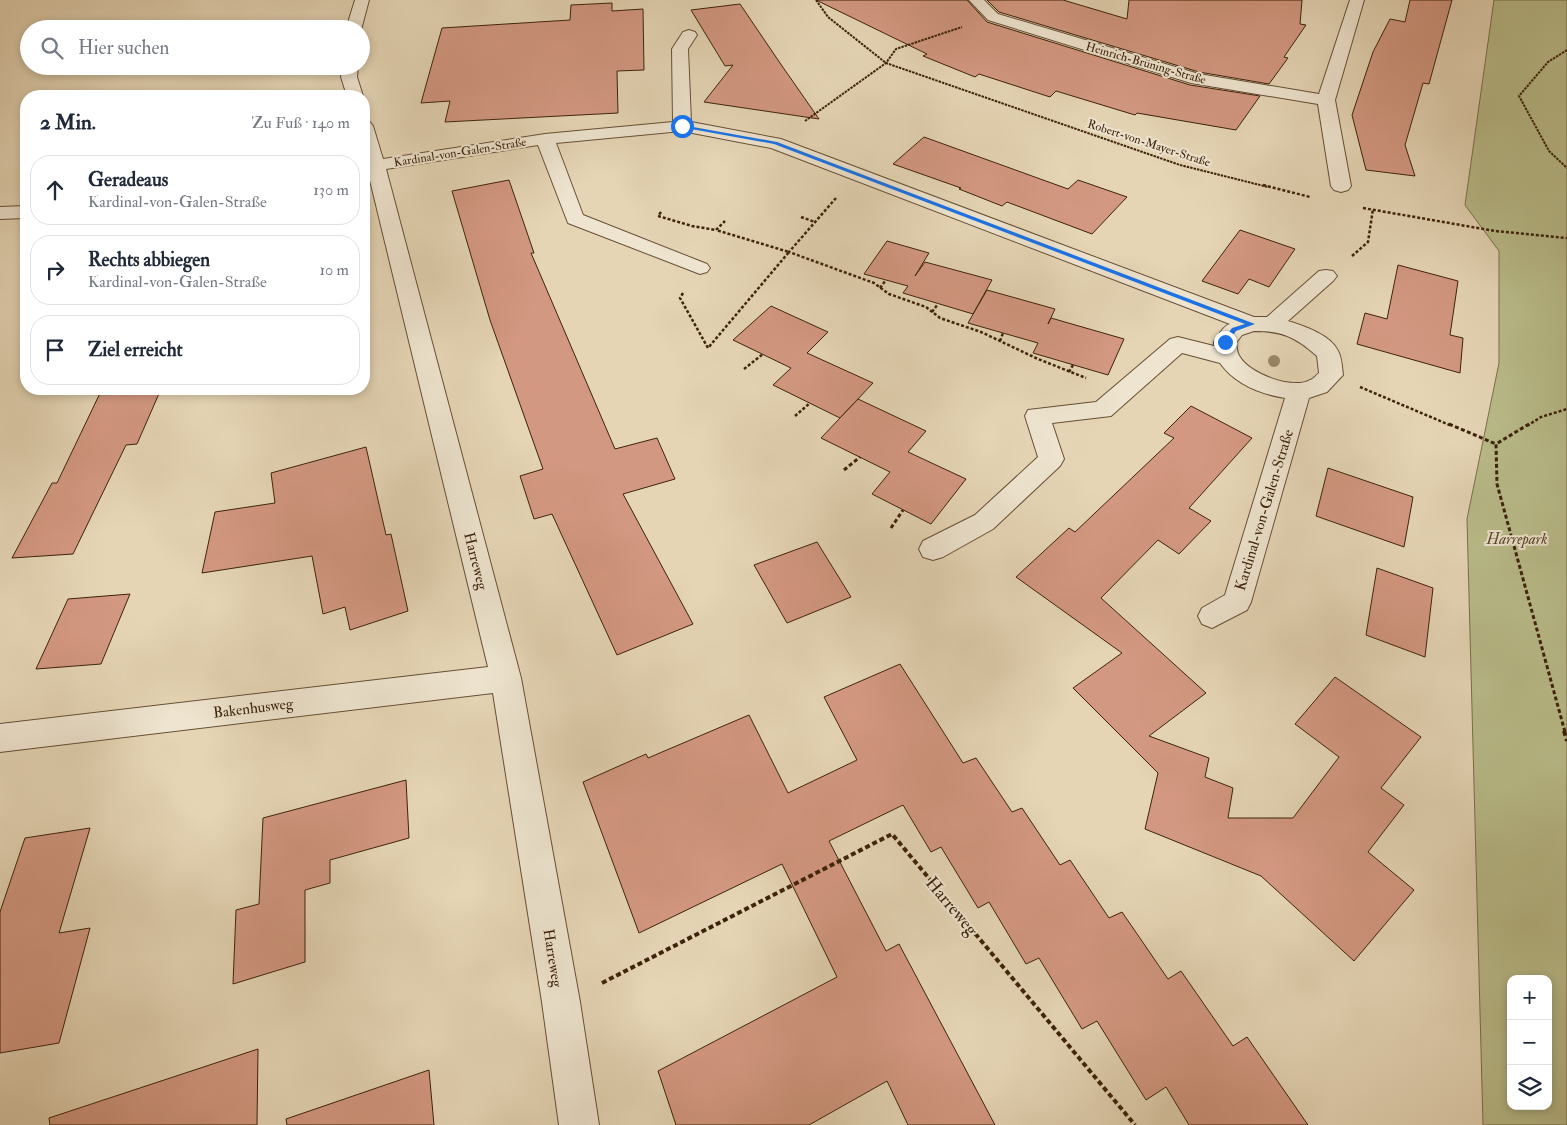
<!DOCTYPE html>
<html lang="de">
<meta charset="utf-8">
<style>
:root{--surface:#fff;--page:#f6f6f7;--text:#1f2937;--muted:#747a83;--line:#e0e1e3}
body{margin:0;font-family:"IM FELL Double Pica",serif;background:var(--page);color:var(--text)}
.controls{position:absolute;right:15px;bottom:15px;display:grid;overflow:hidden;border-radius:10px;box-shadow:0 2px 8px #0003}
.controls button{width:45px;height:45px;display:grid;place-items:center;padding:0;border:0;border-bottom:1px solid var(--line);background:var(--surface);color:var(--text);font:25px sans-serif}
.stop{position:absolute;width:15px;height:15px;margin:-11px;border:4px solid #1a73e8;border-radius:50%;background:#fff}
.stop.end{background:#1a73e8;border-color:#fff;box-shadow:0 1px 5px #0008}
.list{margin:0;padding:0;list-style:none}
h2{display:flex;justify-content:space-between;align-items:center;height:65px;margin:0;padding:0 20px;font-size:21px}
h2 small{font-size:16px;font-weight:400;color:var(--muted)}
.list li{display:grid;grid-template-columns:32px 1fr auto;gap:15px;align-items:center;box-sizing:border-box;height:70px;margin:0 10px 10px;padding:0 10px;border:1px solid var(--line);border-radius:20px}
.list b{display:block;font-size:19px;white-space:nowrap}
.list p{margin:0;font-size:16px;white-space:nowrap;color:var(--muted)}
.list em{font-size:16px;font-style:normal;color:var(--muted)}
.icon{flex:none;width:28px;height:28px;fill:none;stroke:currentColor;stroke-width:2;stroke-linecap:round;stroke-linejoin:round}
.map{position:relative;flex:none;width:1567px;height:1125px;overflow:hidden}
.search{position:absolute;background:var(--surface);box-shadow:0 2px 8px #0003;left:20px;top:20px;width:350px;height:55px;display:flex;align-items:center;gap:12px;box-sizing:border-box;padding:0 18px;border-radius:28px;color:var(--muted);font-size:19px}
.panel{position:absolute;background:var(--surface);box-shadow:0 2px 8px #0003;left:20px;top:90px;width:350px;height:305px;border-radius:20px}
.map>svg:first-child{display:block}
.green{fill:#b9bc8a;stroke:#7b6f4a;fill-rule:evenodd}
.building{fill:#d39881;stroke:#3d220b}
.lines{fill:none;stroke-linecap:round;stroke-linejoin:round}
.minor-casing{stroke:#674f36;stroke-width:2}
.path-far3{stroke:#3d220b;stroke-width:2;stroke-dasharray:2.5 1;stroke-linecap:butt}
.path-far2{stroke:#3d220b;stroke-width:2.5;stroke-dasharray:3 2;stroke-linecap:butt}
.path-far1{stroke:#3d220b;stroke-width:3;stroke-dasharray:4 2.5;stroke-linecap:butt}
.path{stroke:#3d220b;stroke-width:4;stroke-dasharray:5 3;stroke-linecap:butt}
.minor{fill:#eee4cf;fill-rule:evenodd}
.tree{fill:#9a8769}
.route{fill:#1a73e8}
.labels{text-anchor:middle;stroke-width:4;stroke-linejoin:round;paint-order:stroke}
.far-street-label{font-size:12px;fill:#3d220b;stroke:#eee4cf}
.street-label{font-size:15px;fill:#3d220b;stroke:#eee4cf}
.park-label{font-size:15px;font-style:italic;fill:#5c482b;stroke:#eee4cf}
.near-street-label{font-size:18px;fill:#3d220b;stroke:#eee4cf}
</style>
<div class="map">
<svg width="1567" height="1125" viewBox="0 0 1567 1125">
<rect width="100%" height="100%" fill="#e5d5b5"/>
<filter id="stains"><feTurbulence type="fractalNoise" baseFrequency=".004" numOctaves="4"/><feColorMatrix values="0 0 0 0 .2 0 0 0 0 .09 0 0 0 0 .02 0 0 0 .5 -.17"/></filter>
<radialGradient id="worn" r=".72"><stop offset=".6" stop-color="#630" stop-opacity="0"/><stop offset="1" stop-color="#630" stop-opacity=".3"/></radialGradient>
<!-- green -->
<path class="green" d="M 1494,0 L 1567,0 L 1567,1125 L 1483,1125 L 1467,519 L 1499,363 L 1499,251 L 1465,205 ZM 1511,979 L 1548,979 L 1548,1106 L 1511,1106 Z"/>
<!-- building -->
<g class="building">
<path d="M 816,0 L 967,0 L 987,22 L 1190,85 L 1260,96 L 1236,130 L 1137,113 L 1135,115 L 1056,91 L 1050,97 L 979,74 L 975,77 L 923,56 L 927,54 Z"/>
<path d="M 987,0 L 1063,0 L 1127,19 L 1129,0 L 1302,0 L 1300,24 L 1306,25 L 1284,57 L 1288,58 L 1269,84 L 1199,72 L 999,12 Z"/>
<path d="M 1410,0 L 1452,0 L 1429,84 L 1423,83 L 1405,145 L 1415,176 L 1366,170 L 1352,115 L 1373,52 L 1390,19 L 1405,22 Z"/>
<path d="M 612,3 L 612,11 L 643,9 L 644,70 L 617,71 L 618,113 L 445,122 L 450,101 L 421,103 L 442,28 L 570,20 L 571,5 Z"/>
<path d="M 740,4 L 780,63 L 819,119 L 704,102 L 733,65 L 725,66 L 691,10 Z"/>
<path d="M 924,137 L 1068,189 L 1078,180 L 1127,197 L 1092,234 L 1007,202 L 1002,206 L 959,189 L 961,188 L 893,164 Z"/>
<path d="M 509,180 L 534,253 L 531,253 L 615,449 L 657,438 L 675,479 L 623,494 L 693,624 L 617,655 L 552,514 L 534,519 L 520,476 L 543,469 L 490,320 L 452,191 Z"/>
<path d="M 1240,230 L 1295,249 L 1269,287 L 1249,279 L 1238,294 L 1202,281 Z"/>
<path d="M 887,241 L 929,253 L 915,276 L 925,262 L 992,280 L 973,314 L 903,293 L 908,286 L 864,274 Z"/>
<path d="M 1398,265 L 1458,281 L 1450,335 L 1463,338 L 1460,373 L 1357,344 L 1365,313 L 1387,319 Z"/>
<path d="M 987,290 L 1055,309 L 1048,324 L 1051,318 L 1124,339 L 1108,375 L 1033,353 L 1038,343 L 968,323 Z"/>
<path d="M 771,306 L 828,332 L 807,353 L 873,383 L 840,418 L 773,385 L 791,368 L 733,340 Z"/>
<path d="M 102,389 L 161,389 L 137,444 L 126,445 L 73,554 L 12,558 L 52,483 L 57,483 Z"/>
<path d="M 858,399 L 926,431 L 908,452 L 966,479 L 931,524 L 872,494 L 890,472 L 821,438 Z"/>
<path d="M 1191,406 L 1252,438 L 1189,508 L 1211,521 L 1179,554 L 1158,540 L 1101,598 L 1206,693 L 1149,736 L 1209,758 L 1205,777 L 1233,788 L 1228,818 L 1293,818 L 1339,757 L 1295,724 L 1335,677 L 1421,737 L 1381,788 L 1404,805 L 1368,852 L 1414,890 L 1354,961 L 1261,876 L 1145,829 L 1158,773 L 1073,688 L 1122,653 L 1016,577 L 1069,528 L 1075,532 L 1174,438 L 1164,433 Z"/>
<path d="M 366,447 L 386,535 L 391,534 L 408,611 L 350,630 L 345,607 L 323,614 L 312,556 L 202,573 L 215,512 L 275,503 L 271,473 Z"/>
<path d="M 1328,468 L 1413,497 L 1404,547 L 1316,516 Z"/>
<path d="M 817,542 L 851,597 L 787,623 L 754,565 Z"/>
<path d="M 1377,568 L 1433,588 L 1425,657 L 1366,635 Z"/>
<path d="M 130,594 L 101,664 L 36,669 L 68,599 Z"/>
<path d="M 900,664 L 963,763 L 976,758 L 1012,812 L 1022,808 L 1060,865 L 1070,860 L 1109,918 L 1122,912 L 1168,979 L 1181,971 L 1233,1046 L 1247,1037 L 1308,1125 L 1189,1125 L 1166,1087 L 1146,1100 L 1097,1021 L 1082,1029 L 1039,958 L 1026,964 L 989,902 L 978,908 L 941,847 L 931,852 L 903,805 L 829,841 L 886,951 L 899,944 L 995,1125 L 908,1125 L 887,1081 L 809,1125 L 676,1125 L 658,1071 L 837,977 L 782,864 L 639,933 L 583,782 L 646,754 L 648,758 L 749,715 L 788,793 L 857,760 L 824,697 Z"/>
<path d="M 406,780 L 409,838 L 330,860 L 330,883 L 305,890 L 305,962 L 233,984 L 236,910 L 259,904 L 263,818 Z"/>
<path d="M 90,828 L 59,933 L 90,928 L 59,1043 L 0,1053 L 0,912 L 25,838 Z"/>
<path d="M 258,1049 L 257,1125 L 50,1125 L 49,1118 Z"/>
<path d="M 429,1070 L 434,1125 L 287,1125 L 286,1119 Z"/>
</g>
<g class="lines">
<defs>
<g id="minor">
<path d="M 355,0 L 369,0 L 361,30 L 346,29 Z"/>
<path d="M 969,0 L 984,0 L 998,14 L 1199,74 L 1319,94 L 1350,0 L 1364,0 L 1335,100 L 1351,186 L 1348,190 L 1341,192 L 1334,190 L 1331,186 L 1318,104 L 1191,83 L 988,20 Z"/>
<path d="M 689,30 L 695,32 L 697,35 L 688,49 L 691,122 L 781,139 L 1254,317 L 1267,317 L 1319,271 L 1326,270 L 1333,271 L 1337,276 L 1333,281 L 1288,321 C 1304,326 1331,335 1338,351 C 1342,358 1342,368 1343,375 L 1327,392 L 1309,398 L 1251,602 L 1247,610 L 1212,628 L 1202,624 L 1198,616 L 1202,608 L 1225,595 L 1285,398 C 1260,394 1235,384 1220,363 L 1182,353 L 1111,416 L 1052,423 L 1064,459 L 1060,466 L 993,529 L 943,557 L 933,560 L 923,557 L 919,549 L 923,541 L 975,515 L 1038,457 L 1025,416 L 1028,410 L 1096,402 L 1170,339 L 1178,337 L 1214,346 L 1214,342 C 1218,336 1223,326 1230,324 L 771,148 L 682,131 L 556,143 L 583,215 L 707,264 L 710,268 L 707,272 L 700,274 L 568,223 L 538,145 L 386,169 L 521,678 L 580,1002 L 599,1125 L 559,1125 L 542,1002 L 493,693 L 0,752 L 0,724 L 488,667 L 368,172 L 364,173 L 364,161 L 365,161 L 364,121 L 370,122 L 373,126 L 383,159 L 545,134 L 673,122 L 672,49 L 683,32 ZM 1254,331 C 1283,331 1295,337 1317,356 L 1319,373 C 1316,375 1314,379 1310,380 C 1293,390 1250,374 1240,357 C 1237,353 1237,348 1236,343 L 1242,335 Z"/>
<path d="M 342,66 L 358,66 L 357,77 L 363,96 L 347,96 L 341,77 Z"/>
<path d="M 26,206 L 26,218 L 0,219 L 0,207 Z"/>
</g>
</defs>
<!-- minor casing -->
<use href="#minor" class="minor-casing"/>
<!-- path-far3 -->
<g class="path-far3">
<path d="M 816,0 L 828,17 L 886,63 L 1180,165 L 1268,187"/>
<path d="M 1567,50 L 1548,62 L 1519,96 L 1549,151 L 1567,168"/>
<path d="M 805,121 L 886,63 L 896,49 L 962,27"/>
</g>
<!-- path-far2 -->
<g class="path-far2">
<path d="M 1263,185 L 1310,197"/>
<path d="M 836,198 L 789,252 L 874,283 L 889,294 L 926,307 L 940,318 L 981,332 L 1038,359 L 1086,378"/>
<path d="M 1363,208 L 1495,231 L 1567,238"/>
<path d="M 661,212 L 658,216 L 692,226 L 716,230"/>
<path d="M 801,217 L 815,222"/>
<path d="M 1352,256 L 1368,242 L 1373,209"/>
<path d="M 880,288 L 886,280"/>
<path d="M 683,293 L 680,298 L 708,348 L 789,252 L 716,230 L 725,221"/>
<path d="M 932,312 L 938,304"/>
<path d="M 1000,341 L 1003,333"/>
<path d="M 744,369 L 763,354"/>
<path d="M 1069,372 L 1073,365"/>
<path d="M 1360,387 L 1452,426"/>
<path d="M 795,416 L 810,403"/>
<path d="M 1527,426 L 1541,417 L 1567,409"/>
</g>
<!-- path-far1 -->
<g class="path-far1">
<path d="M 1449,424 L 1496,444"/>
<path d="M 1529,424 L 1496,444 L 1497,484 L 1565,732"/>
<path d="M 844,470 L 860,457"/>
<path d="M 891,528 L 903,510"/>
</g>
<!-- path -->
<g class="path">
<path d="M 1564,731 L 1567,741"/>
<path d="M 602,983 L 892,834 L 1135,1125"/>
</g>
<!-- minor -->
<use href="#minor" class="minor"/>
</g>
<!-- trees -->
<circle class="tree" cx="1274" cy="361" r="6"/>
<!-- route -->
<path class="route" d="M 682,125 L 777,142 L 1255,324 L 1236,331 L 1227,343 L 1223,343 L 1222,342 L 1232,328 L 1245,324 L 774,144 L 680,127 Z"/>
<g class="labels">
<!-- far-street labels -->
<g class="far-street-label">
<text transform="translate(1146 63) rotate(16)" y="4">Heinrich-Brüning-Straße</text>
<text transform="translate(1149 143) rotate(18)" y="4">Robert-von-Mayer-Straße</text>
<text transform="translate(460 152) rotate(-9)" y="4">Kardinal-von-Galen-Straße</text>
</g>
<!-- street labels -->
<g class="street-label">
<text transform="translate(1264 510) rotate(-73)" y="5">Kardinal-von-Galen-Straße</text>
<text transform="translate(476 561) rotate(76)" y="5">Harreweg</text>
<text transform="translate(253 708) rotate(-7)" y="5">Bakenhusweg</text>
<text transform="translate(553 958) rotate(81)" y="5">Harreweg</text>
</g>
<!-- park labels -->
<g class="park-label">
<text x="1517" y="544">Harrepark</text>
</g>
<!-- near-street labels -->
<g class="near-street-label">
<text transform="translate(952 906) rotate(50)" y="6">Harreweg</text>
</g>
</g>
<rect width="100%" height="100%" filter="url(#stains)"/>
<rect width="100%" height="100%" fill="url(#worn)"/>
</svg>
<div class="controls">
<button>+</button>
<button>−</button>
<button><svg class="icon" aria-label="layers" viewBox="0 0 24 24"><path d="M12 4l9 5-9 5-9-5zM3 14l9 5 9-5"/></svg></button>
</div>
<div class="stop" style="left:682px;top:126px"></div>
<div class="stop end" style="left:1225px;top:342px"></div>
<div class="search"><svg class="icon" aria-label="search" viewBox="0 0 24 24"><circle cx="10" cy="10" r="6"/><path d="M15 15l6 6"/></svg>Hier suchen</div>
<section class="panel">
<h2>2 Min.<small>Zu Fuß · 140 m</small></h2>
<ul class="list">
<li><svg class="icon" aria-label="ahead" viewBox="0 0 24 24"><path d="M12 20V5M6 11l6-6 6 6"/></svg><div><b>Geradeaus</b><p>Kardinal-von-Galen-Straße</p></div><em>130 m</em></li>
<li><svg class="icon" aria-label="right" viewBox="0 0 24 24"><path d="M7 20v-9h11M14 6l5 5-5 5"/></svg><div><b>Rechts abbiegen</b><p>Kardinal-von-Galen-Straße</p></div><em>10 m</em></li>
<li><svg class="icon" aria-label="arrive" viewBox="0 0 24 24"><path d="M6 21V4h12l-3 4 3 4H6"/></svg><div><b>Ziel erreicht</b></div></li>
</ul>
</section>
</div>
